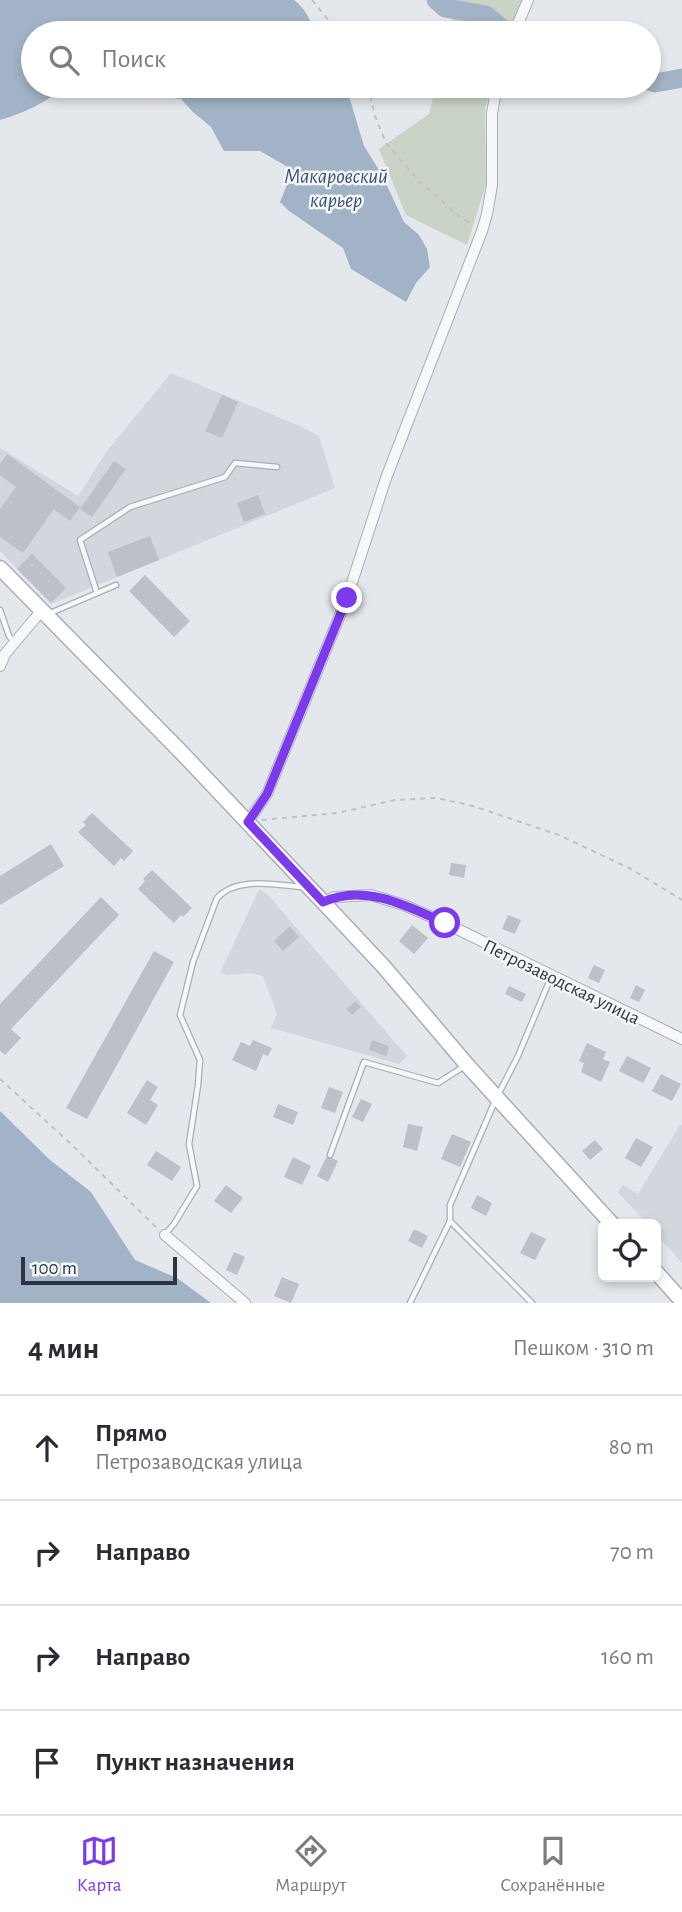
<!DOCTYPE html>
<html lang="ru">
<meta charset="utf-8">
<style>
:root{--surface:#fff;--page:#f7f7f7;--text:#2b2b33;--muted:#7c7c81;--line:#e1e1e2;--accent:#7c3aed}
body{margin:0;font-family:"Alegreya Sans",sans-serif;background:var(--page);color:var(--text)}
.controls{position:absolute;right:21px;bottom:21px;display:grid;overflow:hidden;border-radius:10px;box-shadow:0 4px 10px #0003}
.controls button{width:63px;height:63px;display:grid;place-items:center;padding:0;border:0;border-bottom:2px solid var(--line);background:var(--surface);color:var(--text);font:35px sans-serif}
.scale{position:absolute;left:21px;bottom:18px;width:156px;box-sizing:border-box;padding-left:7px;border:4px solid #2d3442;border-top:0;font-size:19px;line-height:24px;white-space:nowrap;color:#2d3442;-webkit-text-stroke:5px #f4f6f8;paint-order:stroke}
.stop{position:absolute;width:21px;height:21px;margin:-16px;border:5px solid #7c3aed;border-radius:50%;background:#fff}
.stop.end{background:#7c3aed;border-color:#fff;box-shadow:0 2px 7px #0008}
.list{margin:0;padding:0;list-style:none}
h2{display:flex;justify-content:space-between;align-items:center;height:91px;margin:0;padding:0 28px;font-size:30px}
h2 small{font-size:23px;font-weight:400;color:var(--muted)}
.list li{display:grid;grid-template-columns:46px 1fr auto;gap:21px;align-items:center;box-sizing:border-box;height:105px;padding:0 28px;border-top:2px solid var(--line)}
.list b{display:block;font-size:26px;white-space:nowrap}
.list p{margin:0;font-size:23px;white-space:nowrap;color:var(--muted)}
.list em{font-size:23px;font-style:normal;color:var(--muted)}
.icon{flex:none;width:38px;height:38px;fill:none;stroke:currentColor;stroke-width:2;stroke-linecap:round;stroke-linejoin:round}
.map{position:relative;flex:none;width:682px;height:1303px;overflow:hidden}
.search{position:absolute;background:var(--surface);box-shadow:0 4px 10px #0003;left:21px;right:21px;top:21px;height:77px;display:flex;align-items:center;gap:18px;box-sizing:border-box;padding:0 24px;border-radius:38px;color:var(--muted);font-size:26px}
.sheet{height:511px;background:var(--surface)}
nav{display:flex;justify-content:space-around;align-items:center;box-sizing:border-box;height:98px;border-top:2px solid var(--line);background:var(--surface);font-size:19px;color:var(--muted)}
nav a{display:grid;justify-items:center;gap:4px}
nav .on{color:var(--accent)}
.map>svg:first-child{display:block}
.built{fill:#d3d6dd}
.green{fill:#c9d4c6}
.water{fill:#a3b3c7}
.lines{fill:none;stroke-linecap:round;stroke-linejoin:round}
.river{stroke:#a3b3c7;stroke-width:19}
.building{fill:#bcc0c7}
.service-casing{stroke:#a9aeb5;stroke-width:7}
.minor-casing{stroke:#a9aeb5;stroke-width:12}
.secondary-casing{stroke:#a9aeb5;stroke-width:17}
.path{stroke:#bec1c6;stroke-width:2;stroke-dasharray:5 5;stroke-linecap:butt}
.service{stroke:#f7f8f9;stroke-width:4.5}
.minor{stroke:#f7f8f9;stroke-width:10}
.secondary{stroke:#fff;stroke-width:14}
.route{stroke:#7c3aed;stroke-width:9}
.labels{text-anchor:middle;stroke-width:5;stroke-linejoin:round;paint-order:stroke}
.street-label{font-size:19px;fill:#2d3442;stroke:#f4f6f8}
.water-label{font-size:21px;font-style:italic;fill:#3b5272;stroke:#f4f6f8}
</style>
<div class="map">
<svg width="682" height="1303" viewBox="0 0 682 1303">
<rect width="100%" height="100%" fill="#e4e7eb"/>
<!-- built -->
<g class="built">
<path d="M 171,373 L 300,426 L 319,436 L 335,488 L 51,604 L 0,551 L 0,448 L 78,496 L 107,451 Z"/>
<path d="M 259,889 L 268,895 L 407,1056 L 399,1064 L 271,1028 L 277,1014 L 263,976 L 250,973 L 228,975 L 220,973 Z"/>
<path d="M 680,1125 L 682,1125 L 682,1263 L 656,1234 L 656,1224 L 647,1224 L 618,1192 L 623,1185 L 638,1194 Z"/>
</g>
<!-- green -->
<g class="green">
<path d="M 457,0 L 522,0 L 509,33 L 449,33 Z"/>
<path d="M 436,86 L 492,86 L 485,108 L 486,184 L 467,245 L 406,215 L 379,149 L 429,114 Z"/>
</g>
<!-- water -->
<g class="water">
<path d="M 0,0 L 294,0 C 305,8 311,21 315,33 L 33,33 L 33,86 L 66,86 C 47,102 24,113 0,120 Z"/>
<path d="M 133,86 L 340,86 L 348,93 L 364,146 L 382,175 L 404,222 L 419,235 L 427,249 L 430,267 L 416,283 L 406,302 L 351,269 L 343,248 L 289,211 L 280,202 L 293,170 L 260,151 L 224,151 L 211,127 L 193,112 L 181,99 L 135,92 Z"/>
<path d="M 0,1111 L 50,1160 L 91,1192 L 135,1260 L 177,1278 L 211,1303 L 0,1303 Z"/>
</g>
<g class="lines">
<!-- river -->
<g class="river">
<path d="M 436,0 L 445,8 L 486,15 L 505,31"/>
<path d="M 649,81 L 655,83 L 682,78"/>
</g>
</g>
<!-- building -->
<g class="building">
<path d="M 222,395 L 238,402 L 222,438 L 205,431 Z"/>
<path d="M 7,454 L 80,507 L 70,521 L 54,509 L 23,553 L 0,537 L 0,509 L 16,487 L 0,475 L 0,464 Z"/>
<path d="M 114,461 L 126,469 L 92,517 L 80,509 Z"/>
<path d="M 258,495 L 265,514 L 244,522 L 237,503 Z"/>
<path d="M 150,536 L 159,560 L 117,577 L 108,552 Z"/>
<path d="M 32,554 L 66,588 L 51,603 L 17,569 Z"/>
<path d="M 145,575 L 190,621 L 174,637 L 129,591 Z"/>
<path d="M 92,813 L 133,851 L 124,861 L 121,858 L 114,866 L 78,832 L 86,825 L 83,822 Z"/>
<path d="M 51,844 L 64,866 L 0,905 L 0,876 Z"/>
<path d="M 451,863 L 466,865 L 464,878 L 449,875 Z"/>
<path d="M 152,870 L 192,908 L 183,917 L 181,915 L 174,923 L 138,889 L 145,881 L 143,879 Z"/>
<path d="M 101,897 L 119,915 L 11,1029 L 21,1038 L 5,1055 L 0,1051 L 0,1004 Z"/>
<path d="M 508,915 L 521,920 L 515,934 L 502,929 Z"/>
<path d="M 412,925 L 428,938 L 414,954 L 399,941 Z"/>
<path d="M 290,926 L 299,937 L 283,951 L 274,941 Z"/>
<path d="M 154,951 L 174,962 L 87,1119 L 66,1108 Z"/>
<path d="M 594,965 L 605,970 L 599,983 L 588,978 Z"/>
<path d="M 636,985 L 645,990 L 639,1002 L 630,998 Z"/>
<path d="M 509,986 L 526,994 L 522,1002 L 505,994 Z"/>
<path d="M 356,1001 L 361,1007 L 352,1015 L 346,1009 Z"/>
<path d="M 253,1040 L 272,1048 L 268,1056 L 263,1054 L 256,1071 L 232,1060 L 241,1042 L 250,1046 Z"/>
<path d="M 372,1040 L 389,1046 L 386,1056 L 369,1050 Z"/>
<path d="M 587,1043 L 606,1052 L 603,1059 L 610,1062 L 601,1082 L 581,1072 L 584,1063 L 579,1061 Z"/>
<path d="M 627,1056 L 651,1068 L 643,1083 L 619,1071 Z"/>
<path d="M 661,1074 L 681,1084 L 672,1101 L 652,1091 Z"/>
<path d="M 147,1080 L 158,1087 L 150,1100 L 158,1105 L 146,1125 L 127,1113 Z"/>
<path d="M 329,1087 L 343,1092 L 335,1113 L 321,1108 Z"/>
<path d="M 361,1099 L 372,1104 L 363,1122 L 352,1117 Z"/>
<path d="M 278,1104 L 298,1112 L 293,1125 L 273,1117 Z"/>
<path d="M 408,1124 L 423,1127 L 417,1151 L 403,1147 Z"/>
<path d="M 452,1134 L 471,1142 L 460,1167 L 441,1159 Z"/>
<path d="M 636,1138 L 653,1147 L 641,1167 L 625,1158 Z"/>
<path d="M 595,1140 L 603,1149 L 590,1160 L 582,1151 Z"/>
<path d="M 156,1151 L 181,1167 L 172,1181 L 147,1165 Z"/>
<path d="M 327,1156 L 338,1161 L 328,1182 L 317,1176 Z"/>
<path d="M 293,1157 L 311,1166 L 302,1185 L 284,1177 Z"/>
<path d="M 226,1185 L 243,1198 L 231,1213 L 214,1201 Z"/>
<path d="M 477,1195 L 492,1203 L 486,1216 L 471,1208 Z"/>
<path d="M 414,1229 L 428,1236 L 422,1248 L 408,1241 Z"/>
<path d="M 531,1232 L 546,1239 L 535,1260 L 520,1253 Z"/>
<path d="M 234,1252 L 245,1257 L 237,1275 L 226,1270 Z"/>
<path d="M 282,1277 L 299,1284 L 291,1303 L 274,1296 Z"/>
</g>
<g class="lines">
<defs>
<g id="service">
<path d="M 97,593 L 80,540 L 130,507 L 225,477 L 235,463 L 277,467"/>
<path d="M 0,610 L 9,636 L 14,642"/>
<path d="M 48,614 L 116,585"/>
<path d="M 499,1093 L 518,1056 L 551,977"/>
<path d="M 495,1101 L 450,1205 L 450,1221 L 532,1303"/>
<path d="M 330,1155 L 364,1062 L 438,1083 L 463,1067"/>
<path d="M 166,1233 L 174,1224 L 197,1186 L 189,1144 L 198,1085 L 200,1060 L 180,1015 L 193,962 L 217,898 C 237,876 275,885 302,887"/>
<path d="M 410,1303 L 450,1221"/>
</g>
<g id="minor">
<path d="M 514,33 L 528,0"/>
<path d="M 0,666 L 5,654 L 42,610"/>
<path d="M 248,822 L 267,794 L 347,598 L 386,478 L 482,231 L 487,214 L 492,185 L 492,113 L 497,86"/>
<path d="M 323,902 L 334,897 L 371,895 L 404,905 L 445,923 L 682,1039"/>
<path d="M 165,1235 L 245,1303"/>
</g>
<g id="secondary">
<path d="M 0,568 L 182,753 L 323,902 L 384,967 L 468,1066 L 612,1224"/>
<path d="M 656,1272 L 682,1301"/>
</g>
</defs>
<!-- service casing -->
<use href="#service" class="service-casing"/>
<!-- minor casing -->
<use href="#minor" class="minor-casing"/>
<!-- secondary casing -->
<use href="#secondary" class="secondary-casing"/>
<!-- path -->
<g class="path">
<path d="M 312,0 L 339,33"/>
<path d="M 368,86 L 375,116 L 386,143 L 418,180 L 460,217 L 472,224"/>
<path d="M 262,820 L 337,813 L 395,800 L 437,798 L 473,806 L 559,835 L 631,869 L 682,900"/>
<path d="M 0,1079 L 71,1144 L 157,1228"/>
</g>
<!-- service -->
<use href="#service" class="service"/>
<!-- minor -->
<use href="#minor" class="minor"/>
<!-- secondary -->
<use href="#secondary" class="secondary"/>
</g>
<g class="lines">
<!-- route -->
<path class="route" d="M 347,598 L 267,794 L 248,822 L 323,902 C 364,883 408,906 445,923"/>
</g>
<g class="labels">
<!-- street labels -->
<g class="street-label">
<text transform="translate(562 981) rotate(26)" y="7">Петрозаводская улица</text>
</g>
<!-- water labels -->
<g class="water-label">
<text x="336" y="183">Макаровский<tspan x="336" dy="24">карьер</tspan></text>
</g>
</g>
</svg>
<div class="controls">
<button><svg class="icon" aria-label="locate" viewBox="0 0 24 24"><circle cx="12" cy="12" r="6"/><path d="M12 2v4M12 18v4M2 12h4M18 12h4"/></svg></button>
</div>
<div class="scale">100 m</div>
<div class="stop" style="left:445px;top:923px"></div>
<div class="stop end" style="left:347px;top:598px"></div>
<div class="search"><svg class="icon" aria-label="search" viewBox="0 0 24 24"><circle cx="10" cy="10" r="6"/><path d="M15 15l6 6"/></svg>Поиск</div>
</div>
<section class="sheet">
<h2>4 мин<small>Пешком · 310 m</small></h2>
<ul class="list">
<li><svg class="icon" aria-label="ahead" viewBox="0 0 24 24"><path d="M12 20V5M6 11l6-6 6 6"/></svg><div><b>Прямо</b><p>Петрозаводская улица</p></div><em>80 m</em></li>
<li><svg class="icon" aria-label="right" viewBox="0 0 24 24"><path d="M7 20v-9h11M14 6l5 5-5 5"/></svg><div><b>Направо</b></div><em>70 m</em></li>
<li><svg class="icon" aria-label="right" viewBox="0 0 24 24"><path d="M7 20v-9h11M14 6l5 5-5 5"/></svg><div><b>Направо</b></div><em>160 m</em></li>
<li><svg class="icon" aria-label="arrive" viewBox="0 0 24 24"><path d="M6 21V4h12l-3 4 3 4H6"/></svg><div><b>Пункт назначения</b></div></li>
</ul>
</section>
<nav>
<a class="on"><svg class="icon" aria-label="map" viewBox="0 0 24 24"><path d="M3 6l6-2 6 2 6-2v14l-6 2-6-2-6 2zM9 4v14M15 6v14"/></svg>Карта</a>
<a><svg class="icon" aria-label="directions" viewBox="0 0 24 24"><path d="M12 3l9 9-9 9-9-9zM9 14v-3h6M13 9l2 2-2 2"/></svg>Маршрут</a>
<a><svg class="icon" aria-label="saved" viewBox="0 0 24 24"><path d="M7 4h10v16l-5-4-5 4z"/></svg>Сохранённые</a>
</nav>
